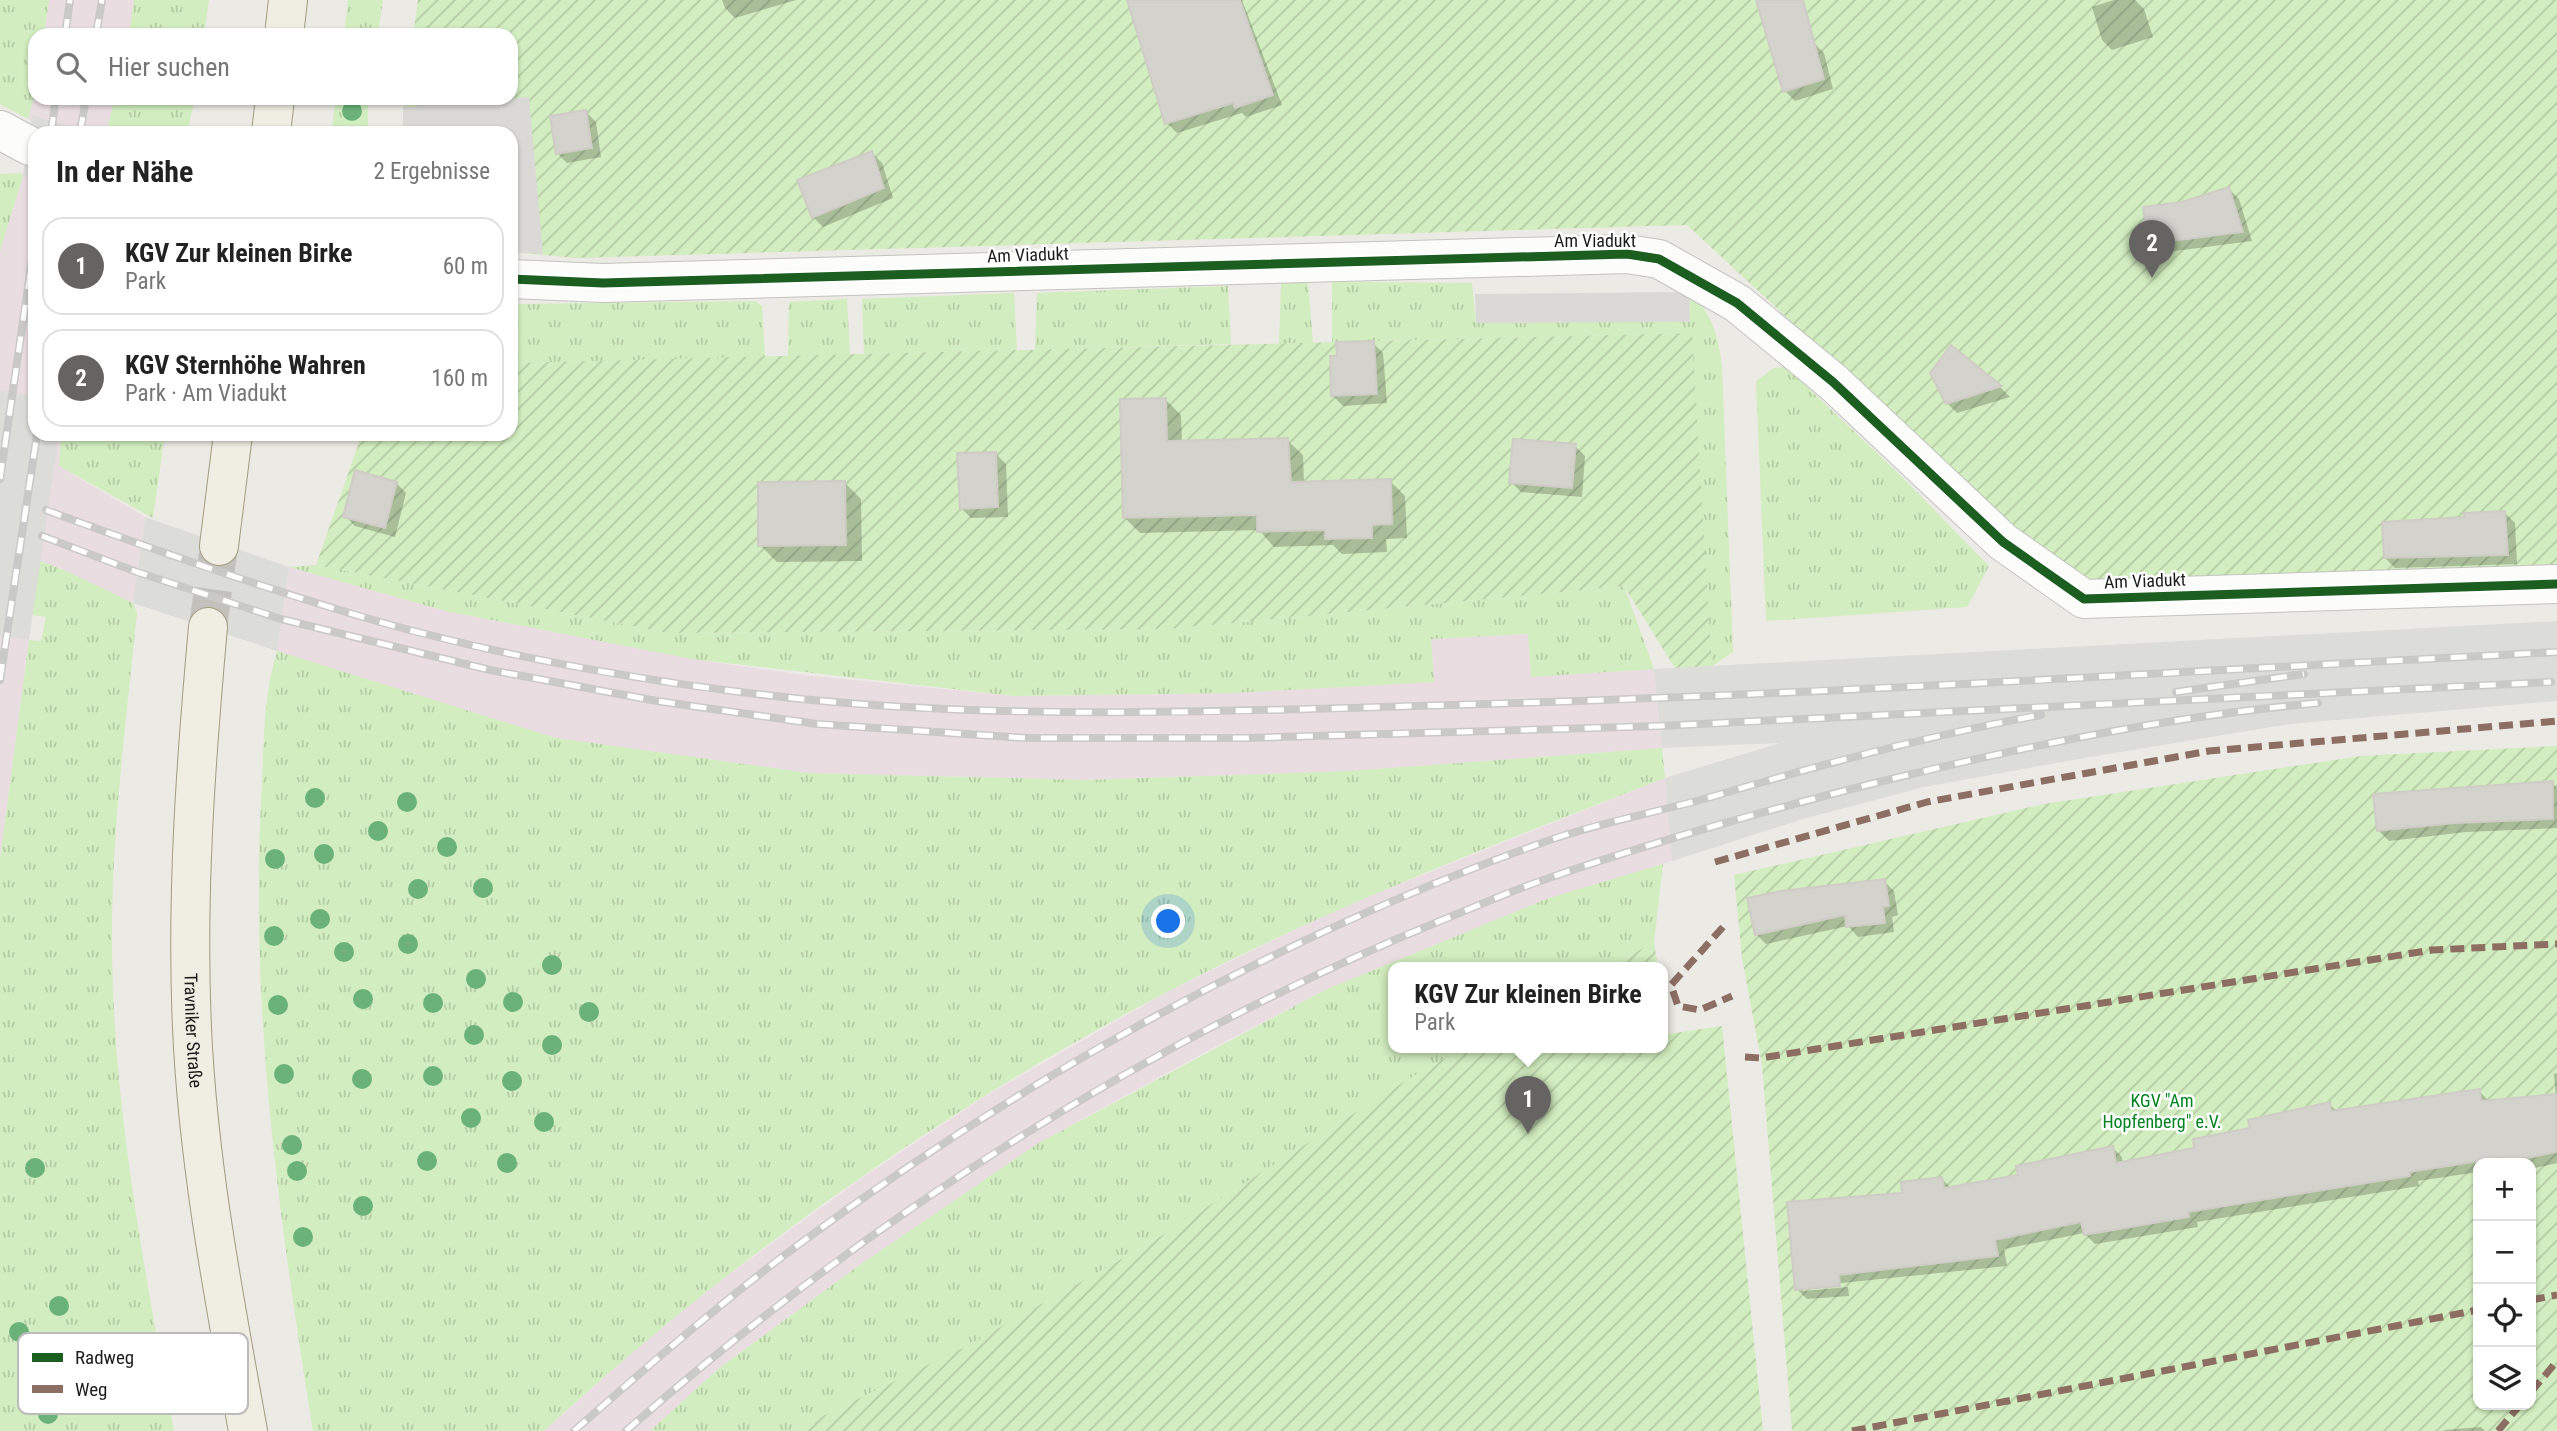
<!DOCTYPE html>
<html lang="de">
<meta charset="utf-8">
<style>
:root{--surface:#fff;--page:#f6f6f6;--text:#222;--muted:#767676;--line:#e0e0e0;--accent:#656462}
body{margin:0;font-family:"Roboto Condensed",sans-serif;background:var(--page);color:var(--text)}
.controls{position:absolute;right:21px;bottom:21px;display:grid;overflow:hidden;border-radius:14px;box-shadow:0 2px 5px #0004}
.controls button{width:63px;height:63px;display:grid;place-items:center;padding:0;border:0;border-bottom:2px solid var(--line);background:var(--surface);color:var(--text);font:35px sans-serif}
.you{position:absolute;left:1169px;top:922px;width:24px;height:24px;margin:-18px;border:5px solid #fff;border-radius:50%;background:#1a73e8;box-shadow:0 0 0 10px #1a73e833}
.badge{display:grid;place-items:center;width:46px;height:46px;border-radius:50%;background:var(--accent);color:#fff;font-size:23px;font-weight:700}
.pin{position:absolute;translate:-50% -58px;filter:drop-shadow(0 2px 4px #0008)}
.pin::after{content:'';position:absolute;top:37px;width:24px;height:21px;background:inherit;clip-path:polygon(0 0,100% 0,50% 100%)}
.popup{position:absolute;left:1388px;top:962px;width:280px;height:91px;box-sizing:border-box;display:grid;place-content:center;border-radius:14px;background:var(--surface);filter:drop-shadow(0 2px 5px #0005);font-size:23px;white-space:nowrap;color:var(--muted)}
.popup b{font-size:26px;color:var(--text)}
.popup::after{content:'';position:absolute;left:50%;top:100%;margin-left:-14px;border:14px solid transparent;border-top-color:var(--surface)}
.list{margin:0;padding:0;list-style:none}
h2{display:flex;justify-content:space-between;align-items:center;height:91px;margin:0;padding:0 28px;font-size:30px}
h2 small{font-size:23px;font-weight:400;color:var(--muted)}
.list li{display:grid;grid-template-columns:46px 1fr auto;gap:21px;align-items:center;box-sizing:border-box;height:98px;margin:0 14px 14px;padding:0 14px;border:2px solid var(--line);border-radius:21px}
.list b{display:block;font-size:26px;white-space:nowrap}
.list p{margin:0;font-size:23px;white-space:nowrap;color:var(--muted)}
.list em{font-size:23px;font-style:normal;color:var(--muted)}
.icon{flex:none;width:38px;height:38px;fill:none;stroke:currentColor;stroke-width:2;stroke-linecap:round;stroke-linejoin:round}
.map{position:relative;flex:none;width:2557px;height:1431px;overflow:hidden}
.search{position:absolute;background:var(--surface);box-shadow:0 2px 5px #0004;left:28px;top:28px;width:490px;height:77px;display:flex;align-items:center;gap:18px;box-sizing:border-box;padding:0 24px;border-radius:21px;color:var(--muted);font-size:26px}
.panel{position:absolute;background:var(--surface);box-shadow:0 2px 5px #0004;left:28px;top:126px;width:490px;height:315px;border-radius:21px}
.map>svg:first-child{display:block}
.railway{fill:#eadde2}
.grass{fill:url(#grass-tufts)}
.garden{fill:url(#garden-furrows);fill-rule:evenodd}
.parking{fill:#dad9d6}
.pier{fill:#dcdcd9}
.shadow{fill:#0003}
.building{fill:#d4d2cd;stroke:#cfccc5;stroke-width:2}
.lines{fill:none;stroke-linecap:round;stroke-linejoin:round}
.major-tunnel{stroke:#c2c1bc;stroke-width:38;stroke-dasharray:38 19;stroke-linecap:butt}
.minor-casing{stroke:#c4c3c0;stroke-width:40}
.major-casing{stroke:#a29b81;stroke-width:40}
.minor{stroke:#fcfcfb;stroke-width:38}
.major{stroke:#f0ede3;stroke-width:38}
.rail-casing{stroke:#c9c9c8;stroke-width:8}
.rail{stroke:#fff;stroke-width:5;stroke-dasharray:16;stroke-linecap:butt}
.quiet{stroke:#8d6e63;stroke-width:7;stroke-dasharray:14 7;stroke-linecap:butt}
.cycleway-casing{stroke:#fff;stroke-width:13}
.cycleway{stroke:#1b5e20;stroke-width:9}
.tree{fill:#6bb278}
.labels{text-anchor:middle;stroke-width:5;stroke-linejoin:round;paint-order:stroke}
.street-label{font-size:18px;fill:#1c1c1c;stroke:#fff}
.park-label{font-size:18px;fill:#018420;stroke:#fff}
.key{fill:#fff;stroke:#bbb;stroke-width:2}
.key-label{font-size:19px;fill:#1c1c1c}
</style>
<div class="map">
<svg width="2557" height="1431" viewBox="0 0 2557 1431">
<defs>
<pattern id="grass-tufts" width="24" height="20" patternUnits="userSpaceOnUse" patternTransform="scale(1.75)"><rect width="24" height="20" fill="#d2edbf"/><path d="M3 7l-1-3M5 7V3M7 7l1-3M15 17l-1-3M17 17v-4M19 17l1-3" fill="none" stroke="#b4cba4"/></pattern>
<pattern id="garden-furrows" width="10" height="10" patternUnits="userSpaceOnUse" patternTransform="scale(1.75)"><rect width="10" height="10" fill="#d2edbf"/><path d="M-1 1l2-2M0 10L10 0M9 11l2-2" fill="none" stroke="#b4cba4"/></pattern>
</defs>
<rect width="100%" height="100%" fill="#eceae4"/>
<!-- railway -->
<g class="railway">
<path d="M 37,0 L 134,0 L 129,35 L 35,35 L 35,98 L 118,98 L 111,133 L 72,133 L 28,119 L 29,53 Z"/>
<path d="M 21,173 L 35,178 L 35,434 L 71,434 L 59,466 L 145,517 L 133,603 L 64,570 L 0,546 L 0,251 Z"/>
<path d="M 289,567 L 446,611 L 692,659 L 803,675 L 1014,696 L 1233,693 L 1434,682 L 1431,639 L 1529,634 L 1532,677 L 1654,669 L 1662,748 L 1350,771 L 1085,780 L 808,773 L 556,738 L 277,651 Z"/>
<path d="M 0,636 L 29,640 L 0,859 Z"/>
<path d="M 1665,778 L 1672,861 L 1544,900 L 1325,990 L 1196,1057 L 1037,1144 L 854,1269 L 723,1365 L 650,1431 L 544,1431 L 681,1309 L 862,1178 L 984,1097 L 1169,991 L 1340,908 Z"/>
</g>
<!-- grass -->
<g class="grass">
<path d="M 0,0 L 49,0 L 44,35 L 35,35 L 35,94 L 28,119 L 0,104 Z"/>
<path d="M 134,0 L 209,0 L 204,35 L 129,35 Z"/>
<path d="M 348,0 L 383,0 L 378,35 L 344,35 Z"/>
<path d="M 115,98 L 195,98 L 187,133 L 106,133 Z"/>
<path d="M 336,98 L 368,98 L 368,133 L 331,133 Z"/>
<path d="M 21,173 L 23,176 L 0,251 L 0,174 Z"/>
<path d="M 1332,282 L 1472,283 L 1476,323 L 1690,321 L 1689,292 C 1712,313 1718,335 1722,366 L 1733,652 L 1711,667 L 1691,333 L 1332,342 Z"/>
<path d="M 1281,283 L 1308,283 L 1313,343 L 1279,344 Z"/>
<path d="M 1228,286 L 1231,344 L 1035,350 L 1037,293 Z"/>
<path d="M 1014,293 L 1017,350 L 864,354 L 862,299 Z"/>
<path d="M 847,299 L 850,355 L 788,356 L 789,302 Z"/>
<path d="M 755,301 L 762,306 L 765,357 L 512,363 L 511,318 L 516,304 Z"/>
<path d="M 1786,367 L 1900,475 L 1989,566 L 1967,607 L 1766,621 L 1756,381 L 1774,368 Z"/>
<path d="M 61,434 L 165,434 L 153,518 L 59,466 Z"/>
<path d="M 0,546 L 64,570 L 133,603 L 137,613 C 126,723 111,835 112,946 C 113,1109 145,1272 174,1431 L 0,1431 L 0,859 L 29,640 L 41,641 L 46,617 L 0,610 Z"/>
<path d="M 316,565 L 669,633 L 1168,629 L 1624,586 L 1654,669 L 1531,677 L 1528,634 L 1431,639 L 1434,682 L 1233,693 L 1014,696 L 692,659 L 446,611 L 289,567 Z"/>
<path d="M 277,651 L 556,738 L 809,773 L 1085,780 L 1350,771 L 1662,748 L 1665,778 C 1498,843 1330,907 1171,990 C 948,1105 728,1261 544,1431 L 313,1431 C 280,1224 250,1014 261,803 C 264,752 262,701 277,651 Z"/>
<path d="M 1663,864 L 1654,942 L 1608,968 L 1393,968 L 1393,1048 L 1463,1048 L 1419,1073 L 1150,1243 L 964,1348 L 792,1431 L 650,1431 L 718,1369 L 854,1269 L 1037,1144 L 1325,990 L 1549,898 Z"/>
</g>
<!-- garden -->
<g class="garden">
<path d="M 418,0 L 2557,0 L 2557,564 L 2126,583 L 2094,582 L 2061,571 L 1687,225 L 577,258 L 511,252 L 511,133 L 402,133 L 405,98 L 511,98 L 511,35 L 413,35 Z"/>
<path d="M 1692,333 L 1712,666 L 1675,668 L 1624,586 L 1168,629 L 669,633 L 316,565 L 362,434 L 511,434 L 511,363 Z"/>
<path d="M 2557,746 L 2557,1431 L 1792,1431 L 1762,1065 L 1742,958 L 1734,875 L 2044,804 L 2361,756 ZM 2478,1163 L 2531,1163 L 2531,1405 L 2478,1405 Z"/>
<path d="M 1654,942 L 1658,968 L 1608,968 Z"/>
<path d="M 1663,998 L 1668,1034 L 1722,1026 L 1763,1431 L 792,1431 L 965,1347 L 1150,1243 L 1415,1075 L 1463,1048 L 1663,1048 Z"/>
</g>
<!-- parking -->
<g class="parking">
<path d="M 529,97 L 543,254 L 511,252 L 511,133 L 403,133 L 403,107 Z"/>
<path d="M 1689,292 L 1690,322 L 1476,323 L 1475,294 Z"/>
</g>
<!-- pier -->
<g class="pier">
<path d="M 32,115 L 89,133 L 35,133 L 35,180 L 23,176 Z"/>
<path d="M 0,391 L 35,396 L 35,434 L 59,434 L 29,640 L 0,636 Z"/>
<path d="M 145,517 L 289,567 L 277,651 L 133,603 Z"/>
<path d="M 2557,621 L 2557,701 L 2290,724 L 2078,759 L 1924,787 L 1803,819 L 1672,861 L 1665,778 L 1780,743 L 1662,748 L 1654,669 Z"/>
</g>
<!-- shadow -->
<g class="shadow">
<path d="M 722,0 L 796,0 L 735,18 L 725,8 Z"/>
<path d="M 1129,0 L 1242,0 L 1282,105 L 1246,117 L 1242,113 L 1177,133 L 1167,123 Z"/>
<path d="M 2114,0 L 2135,0 L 2144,9 L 2153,37 L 2112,50 L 2102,40 L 2092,7 Z"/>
<path d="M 1814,43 L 1824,53 L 1833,89 L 1795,101 L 1785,91 Z"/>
<path d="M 586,112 L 596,122 L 601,157 L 567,163 L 557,153 Z"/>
<path d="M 872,153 L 882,163 L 893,198 L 823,227 L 813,217 Z"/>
<path d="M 2229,189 L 2239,199 L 2252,241 L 2160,253 L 2150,243 Z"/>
<path d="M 1373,343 L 1383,353 L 1387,403 L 1343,406 L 1333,396 L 1339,357 Z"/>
<path d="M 1952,347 L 2001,388 L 2010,397 L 1957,413 L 1947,403 Z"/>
<path d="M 1166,400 L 1181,415 L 1182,442 L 1287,440 L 1303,455 L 1304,484 L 1390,481 L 1405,496 L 1407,538 L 1386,539 L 1387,552 L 1342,554 L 1333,545 L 1274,547 L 1259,530 L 1140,533 L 1125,518 Z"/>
<path d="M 1575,446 L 1585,456 L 1582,497 L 1521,492 L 1511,482 Z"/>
<path d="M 996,454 L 1006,464 L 1008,517 L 971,518 L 961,508 Z"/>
<path d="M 844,482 L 861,499 L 862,561 L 777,562 L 760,545 Z"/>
<path d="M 396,483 L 406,493 L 395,537 L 355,526 L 345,516 Z"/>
<path d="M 2505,513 L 2515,523 L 2517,564 L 2395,568 L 2385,558 L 2466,519 Z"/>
<path d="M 2552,783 L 2557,788 L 2557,828 L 2466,832 L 2389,841 L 2379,831 Z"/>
<path d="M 1884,881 L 1894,891 L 1898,915 L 1892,917 L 1894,932 L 1858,937 L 1848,926 L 1766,944 L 1756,934 Z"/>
<path d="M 2557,1073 L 2557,1163 L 2531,1169 L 2531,1163 L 2478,1163 L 2478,1172 L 2418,1181 L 2419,1186 L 2197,1222 L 2198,1227 L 2095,1244 L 2084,1233 L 2004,1249 L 2007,1266 L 1803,1287 L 1803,1291 L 1848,1287 L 1849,1296 L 1807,1299 L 1797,1289 L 1904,1195 L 1941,1178 L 1952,1189 L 2020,1176 L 2112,1147 L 2122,1157 L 2123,1164 L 2196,1150 L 2329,1104 L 2337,1111 L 2479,1091 L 2489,1101 L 2556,1096 L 2554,1074 Z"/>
<path d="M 2481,1427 L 2485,1431 L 2444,1431 L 2444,1430 Z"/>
</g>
<!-- building -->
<g class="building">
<path d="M 1127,0 L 1240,0 L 1273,95 L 1235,108 L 1233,103 L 1165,124 Z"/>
<path d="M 1756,0 L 1803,0 L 1824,79 L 1783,92 Z"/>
<path d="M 586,110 L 592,148 L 556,154 L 550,116 Z"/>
<path d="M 872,151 L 884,188 L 812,218 L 797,180 Z"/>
<path d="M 2229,187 L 2243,232 L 2148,244 L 2143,207 L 2182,202 Z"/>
<path d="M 1374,341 L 1377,394 L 1331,396 L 1330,356 L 1337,356 L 1336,342 Z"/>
<path d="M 1951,345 L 2002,386 L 1946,404 L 1930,373 Z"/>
<path d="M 1166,398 L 1167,441 L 1288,438 L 1291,482 L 1391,479 L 1392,524 L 1372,525 L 1372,538 L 1325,539 L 1325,530 L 1257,532 L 1257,515 L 1123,518 L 1120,399 Z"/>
<path d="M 1513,439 L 1576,444 L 1572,488 L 1509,483 Z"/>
<path d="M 996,452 L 998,507 L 960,509 L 957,453 Z"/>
<path d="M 355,470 L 397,482 L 385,528 L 343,517 Z"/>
<path d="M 845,481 L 846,545 L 758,546 L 758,482 Z"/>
<path d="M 2505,511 L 2508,555 L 2384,558 L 2382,522 L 2464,517 L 2464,513 Z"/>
<path d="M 2553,781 L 2553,819 L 2455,823 L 2377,831 L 2373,794 Z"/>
<path d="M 1885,879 L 1889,906 L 1883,907 L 1885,923 L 1846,927 L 1845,915 L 1755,935 L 1747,898 L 1781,891 Z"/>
<path d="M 2480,1089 L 2481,1101 L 2557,1094 L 2557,1152 L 2501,1163 L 2499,1158 L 2409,1172 L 2410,1176 L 2188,1212 L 2189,1217 L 2084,1235 L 2081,1222 L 1995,1240 L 1998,1256 L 1839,1275 L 1840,1286 L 1795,1290 L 1787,1202 L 1902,1193 L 1901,1182 L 1942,1177 L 1944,1188 L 2018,1175 L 2016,1166 L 2113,1146 L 2116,1163 L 2194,1148 L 2193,1139 L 2250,1128 L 2248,1120 L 2330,1102 L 2331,1111 Z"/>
</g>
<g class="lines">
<!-- major-tunnel -->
<path class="major-tunnel" d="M 208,627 L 219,546"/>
<defs>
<g id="minor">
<path d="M 0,130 L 30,146"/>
<path d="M 511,279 L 603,283 L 1627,254 L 1659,259 L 1737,303 L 1833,382 L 2003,542 L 2084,599 L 2557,584"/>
</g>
<g id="major">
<path d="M 284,35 L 288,0"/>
<path d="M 271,133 L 275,98"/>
<path d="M 219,546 L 233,434"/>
<path id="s1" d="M 208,627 C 196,760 186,893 192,1028 C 198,1163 224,1298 248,1431"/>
</g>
</defs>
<!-- minor casing -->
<use href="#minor" class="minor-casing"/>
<!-- major casing -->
<use href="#major" class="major-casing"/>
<!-- minor -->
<use href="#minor" class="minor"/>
<!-- major -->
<use href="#major" class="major"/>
<defs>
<g id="rail">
<path d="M 65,35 L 70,0"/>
<path d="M 96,35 L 102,0"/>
<path d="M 51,133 L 56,98"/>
<path d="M 80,133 L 86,98"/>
<path d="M 0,479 L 35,239"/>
<path d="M 46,510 C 154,550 263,588 373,620 C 510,659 670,686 812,700 C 1024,720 1236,711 1449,705 C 1818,695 2188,671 2557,652"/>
<path d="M 42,536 L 137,572 L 281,619 L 490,670 L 657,701 L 817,724 L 1026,738 L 1247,738 L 1660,726 L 2551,682"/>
<path d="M 0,680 L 37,434"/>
<path d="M 2176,692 L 2304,674"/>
<path d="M 574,1431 C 647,1367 720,1303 798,1245 C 1026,1076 1282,934 1550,840 C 1602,822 1658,812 1711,797 C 1819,765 1930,735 2041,715"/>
<path d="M 626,1431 C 865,1221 1140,1044 1435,923 C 1473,908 1510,891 1549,878 C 1658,840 1771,809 1883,781 C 2026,746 2171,716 2318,703"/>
</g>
</defs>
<!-- rail casing -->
<use href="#rail" class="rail-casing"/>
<!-- rail -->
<use href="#rail" class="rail"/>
<!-- quiet -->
<g class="quiet">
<path d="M 1715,862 L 1927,802 L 2209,751 L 2557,721"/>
<path d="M 1723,927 L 1671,985 L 1678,1006 L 1700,1010 L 1732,996"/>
<path d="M 1745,1057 L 1761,1058 L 2432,950 L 2557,944"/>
<path d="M 2531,1300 L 2557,1295"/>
<path d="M 2531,1392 L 2557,1361"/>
<path d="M 1852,1431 L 2478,1310"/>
<path d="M 2498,1431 L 2520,1405"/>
</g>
<defs>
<path id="cycleway" d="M 511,279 L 603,283 L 1627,254 L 1659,259 L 1737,303 L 1833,382 L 2003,542 L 2084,599 L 2557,584"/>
</defs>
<!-- cycleway casing -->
<use href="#cycleway" class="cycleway-casing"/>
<!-- cycleway -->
<use href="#cycleway" class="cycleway"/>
</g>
<!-- trees -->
<g class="tree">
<circle cx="352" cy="111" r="10"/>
<circle cx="315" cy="798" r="10"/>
<circle cx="407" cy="802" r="10"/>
<circle cx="378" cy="831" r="10"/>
<circle cx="447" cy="847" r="10"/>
<circle cx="324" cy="854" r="10"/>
<circle cx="275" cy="859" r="10"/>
<circle cx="483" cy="888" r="10"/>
<circle cx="418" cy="889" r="10"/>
<circle cx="320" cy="919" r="10"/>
<circle cx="274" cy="936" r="10"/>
<circle cx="408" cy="944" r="10"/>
<circle cx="344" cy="952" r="10"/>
<circle cx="552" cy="965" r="10"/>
<circle cx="476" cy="979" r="10"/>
<circle cx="363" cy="999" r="10"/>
<circle cx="513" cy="1002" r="10"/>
<circle cx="433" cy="1003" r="10"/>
<circle cx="278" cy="1005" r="10"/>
<circle cx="589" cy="1012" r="10"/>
<circle cx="474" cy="1035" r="10"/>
<circle cx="552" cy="1045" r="10"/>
<circle cx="284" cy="1074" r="10"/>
<circle cx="433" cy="1076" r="10"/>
<circle cx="362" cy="1079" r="10"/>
<circle cx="512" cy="1081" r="10"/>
<circle cx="471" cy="1118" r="10"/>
<circle cx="544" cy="1122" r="10"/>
<circle cx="292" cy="1145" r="10"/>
<circle cx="427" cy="1161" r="10"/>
<circle cx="507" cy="1163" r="10"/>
<circle cx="35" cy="1168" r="10"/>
<circle cx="297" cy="1171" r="10"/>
<circle cx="363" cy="1206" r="10"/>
<circle cx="303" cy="1237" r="10"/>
<circle cx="59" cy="1306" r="10"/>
<circle cx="19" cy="1332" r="10"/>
<circle cx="75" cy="1398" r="10"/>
<circle cx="48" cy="1414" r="10"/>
</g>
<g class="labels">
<!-- street labels -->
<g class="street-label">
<text x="1595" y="247">Am Viadukt</text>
<text transform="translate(1028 255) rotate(-2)" y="6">Am Viadukt</text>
<text transform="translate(2145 581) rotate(-2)" y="6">Am Viadukt</text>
<text dy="6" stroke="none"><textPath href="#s1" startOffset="404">Travniker Straße</textPath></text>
</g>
<!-- park labels -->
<g class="park-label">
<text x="2162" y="1107">KGV "Am<tspan x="2162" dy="21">Hopfenberg" e.V.</tspan></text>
</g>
</g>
<!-- legend -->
<rect x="18" y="1333" width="230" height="81" rx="10" class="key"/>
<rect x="32" y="1353" width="31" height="9" fill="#1b5e20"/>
<rect x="32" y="1385" width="31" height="8" fill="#8d6e63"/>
<g class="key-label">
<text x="75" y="1364">Radweg</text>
<text x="75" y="1396">Weg</text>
</g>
</svg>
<div class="controls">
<button>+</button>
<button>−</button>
<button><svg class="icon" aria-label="locate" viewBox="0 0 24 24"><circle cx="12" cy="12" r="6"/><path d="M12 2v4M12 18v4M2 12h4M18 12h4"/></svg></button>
<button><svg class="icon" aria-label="layers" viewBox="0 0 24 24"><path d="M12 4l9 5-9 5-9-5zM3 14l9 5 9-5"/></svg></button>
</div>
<div class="you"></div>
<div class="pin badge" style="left:1528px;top:1134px">1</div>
<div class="popup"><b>KGV Zur kleinen Birke</b>Park</div>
<div class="pin badge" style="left:2152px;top:278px">2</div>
<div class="search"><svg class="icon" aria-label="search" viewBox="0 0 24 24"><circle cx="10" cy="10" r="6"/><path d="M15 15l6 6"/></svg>Hier suchen</div>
<section class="panel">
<h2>In der Nähe<small>2 Ergebnisse</small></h2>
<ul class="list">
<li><span class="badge">1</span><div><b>KGV Zur kleinen Birke</b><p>Park</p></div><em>60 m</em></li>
<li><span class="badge">2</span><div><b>KGV Sternhöhe Wahren</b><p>Park · Am Viadukt</p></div><em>160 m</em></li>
</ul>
</section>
</div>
